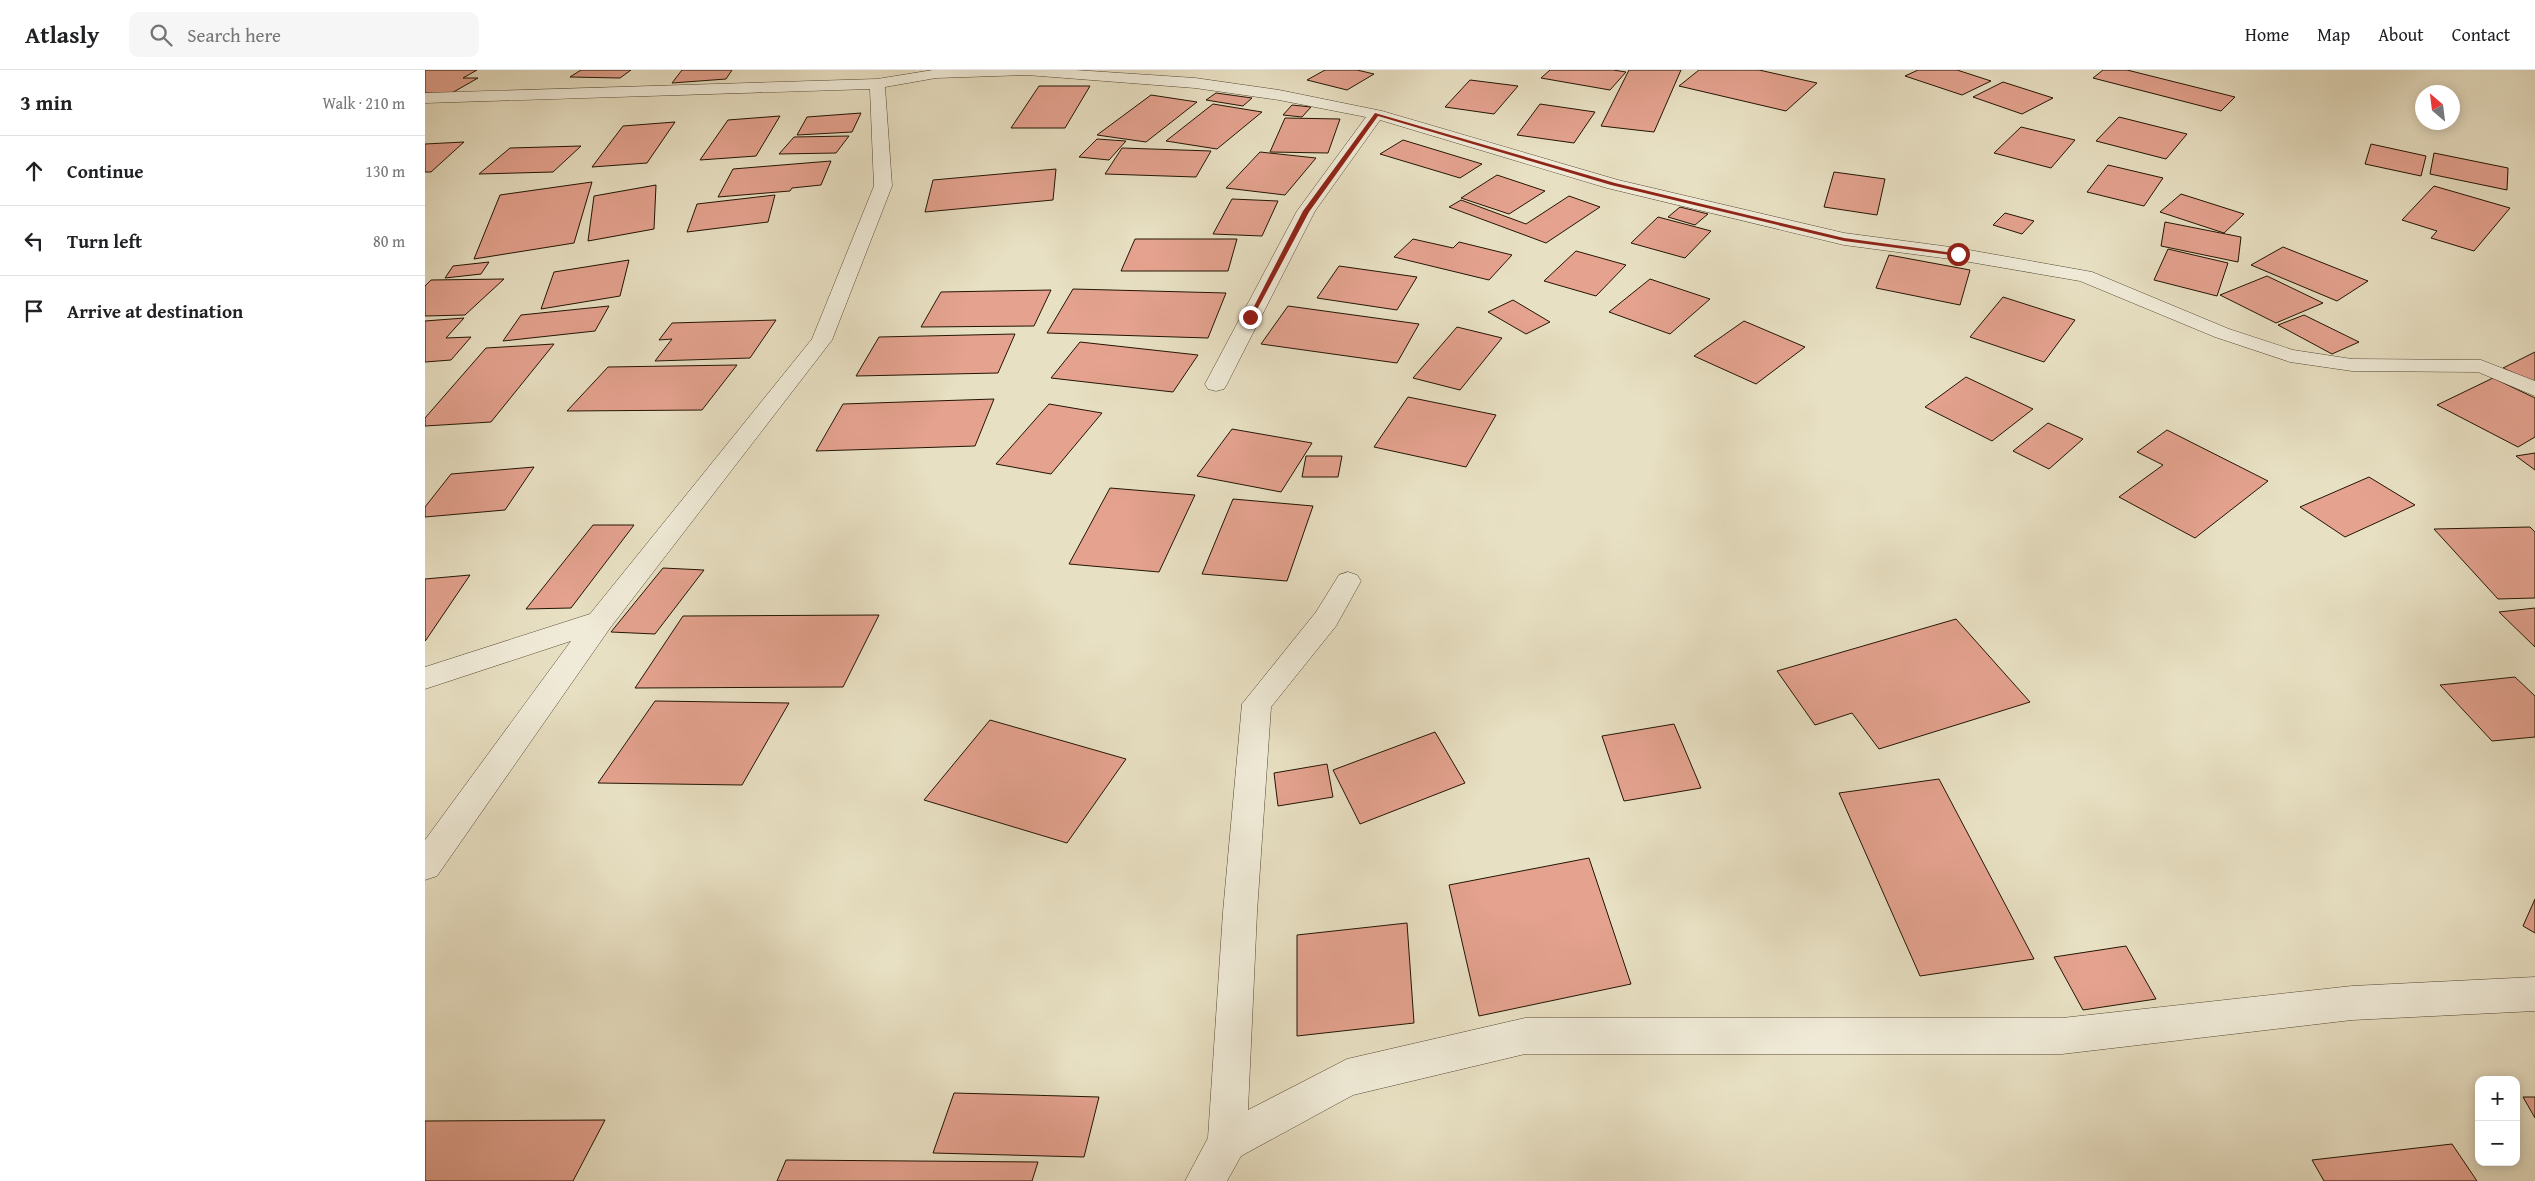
<!DOCTYPE html>
<meta charset="utf-8">
<style>
:root{--surface:#fff;--page:#f6f6f6;--text:#202124;--muted:#757577;--line:#e0e0e0}
body{margin:0;font-family:"Gentium Book Plus",serif;background:var(--page);color:var(--text)}
.controls{position:absolute;right:15px;bottom:15px;display:grid;overflow:hidden;border-radius:10px;box-shadow:0 2px 12px #0003}
.controls button{width:45px;height:45px;display:grid;place-items:center;padding:0;border:0;border-bottom:1px solid var(--line);background:var(--surface);color:var(--text);font:25px sans-serif}
.compass{position:absolute;left:1990px;top:15px;width:45px;height:45px;border-radius:50%;background:var(--surface);box-shadow:0 2px 12px #0003;rotate:332deg}
.stop{position:absolute;width:15px;height:15px;margin:-11px;border:4px solid #8f2418;border-radius:50%;background:#fff}
.stop.end{background:#8f2418;border-color:#fff;box-shadow:0 1px 5px #0008}
.list{margin:0;padding:0;list-style:none}
h2{display:flex;justify-content:space-between;align-items:center;height:65px;margin:0;padding:0 20px;font-size:21px}
h2 small{font-size:16px;font-weight:400;color:var(--muted)}
.list li{display:grid;grid-template-columns:32px 1fr auto;gap:15px;align-items:center;box-sizing:border-box;height:70px;padding:0 20px;border-top:1px solid var(--line)}
.list b{display:block;font-size:19px;white-space:nowrap}
.list em{font-size:16px;font-style:normal;color:var(--muted)}
.icon{flex:none;width:28px;height:28px;fill:none;stroke:currentColor;stroke-width:2;stroke-linecap:round;stroke-linejoin:round}
.map{position:relative;flex:none;width:2110px;height:1111px;overflow:hidden}
header{display:flex;align-items:center;gap:30px;box-sizing:border-box;height:70px;padding:0 25px;background:var(--surface);border-bottom:1px solid var(--line)}
header strong{font-size:24px}
nav{display:flex;gap:28px;margin-inline-start:auto;font-size:18px}
.search{width:350px;height:45px;background:var(--page);display:flex;align-items:center;gap:12px;box-sizing:border-box;padding:0 18px;border-radius:10px;color:var(--muted);font-size:19px}
main{display:flex}
aside{flex:1;background:var(--surface)}
.map>svg:first-child{display:block}
.building{fill:#e4a28f;stroke:#231503}
.lines{fill:none;stroke-linecap:round;stroke-linejoin:round}
.minor-casing{stroke:#544833;stroke-width:1}
.minor{fill:#f0ebd8;fill-rule:evenodd}
.route{fill:#8f2418}
</style>
<header>
<strong>Atlasly</strong>
<div class="search"><svg class="icon" aria-label="search" viewBox="0 0 24 24"><circle cx="10" cy="10" r="6"/><path d="M15 15l6 6"/></svg>Search here</div>
<nav><a>Home</a><a>Map</a><a>About</a><a>Contact</a></nav>
</header>
<main>
<aside>
<h2>3 min<small>Walk · 210 m</small></h2>
<ul class="list">
<li><svg class="icon" aria-label="ahead" viewBox="0 0 24 24"><path d="M12 20V5M6 11l6-6 6 6"/></svg><div><b>Continue</b></div><em>130 m</em></li>
<li><svg class="icon" aria-label="left" viewBox="0 0 24 24"><path d="M17 20v-9H6M10 6l-5 5 5 5"/></svg><div><b>Turn left</b></div><em>80 m</em></li>
<li><svg class="icon" aria-label="arrive" viewBox="0 0 24 24"><path d="M6 21V4h12l-3 4 3 4H6"/></svg><div><b>Arrive at destination</b></div></li>
</ul>
</aside>
<div class="map">
<svg width="2110" height="1111" viewBox="0 0 2110 1111">
<rect width="100%" height="100%" fill="#e8e0c3"/>
<filter id="stains"><feTurbulence type="fractalNoise" baseFrequency=".004" numOctaves="4"/><feColorMatrix values="0 0 0 0 .2 0 0 0 0 .09 0 0 0 0 .02 0 0 0 .5 -.17"/></filter>
<radialGradient id="worn" r=".72"><stop offset=".6" stop-color="#630" stop-opacity="0"/><stop offset="1" stop-color="#630" stop-opacity=".3"/></radialGradient>
<!-- building -->
<g class="building">
<path d="M 0,0 L 52,0 L 38,8 L 53,8 L 25,24 L 0,23 Z"/>
<path d="M 156,0 L 206,0 L 195,8 L 145,7 Z"/>
<path d="M 257,0 L 307,0 L 301,9 L 247,13 Z"/>
<path d="M 900,0 L 932,0 L 949,4 L 922,20 L 882,10 Z"/>
<path d="M 1125,0 L 1188,0 L 1201,2 L 1185,20 L 1116,8 Z"/>
<path d="M 1204,0 L 1256,0 L 1229,62 L 1176,56 Z"/>
<path d="M 1274,0 L 1334,0 L 1392,13 L 1361,41 L 1254,16 Z"/>
<path d="M 1493,0 L 1532,0 L 1566,11 L 1537,25 L 1480,6 Z"/>
<path d="M 1678,0 L 1702,0 L 1810,27 L 1796,41 L 1668,8 Z"/>
<path d="M 1045,10 L 1093,16 L 1069,44 L 1020,37 Z"/>
<path d="M 1578,12 L 1628,28 L 1597,44 L 1548,27 Z"/>
<path d="M 614,16 L 665,16 L 640,58 L 586,58 Z"/>
<path d="M 791,23 L 827,28 L 818,36 L 781,30 Z"/>
<path d="M 726,25 L 772,32 L 721,72 L 672,65 Z"/>
<path d="M 788,34 L 837,42 L 792,79 L 741,71 Z"/>
<path d="M 1115,34 L 1170,42 L 1149,73 L 1092,65 Z"/>
<path d="M 867,35 L 886,37 L 877,47 L 858,45 Z"/>
<path d="M 436,43 L 427,62 L 372,65 L 382,47 Z"/>
<path d="M 355,46 L 331,86 L 275,90 L 303,50 Z"/>
<path d="M 1694,47 L 1762,64 L 1741,89 L 1671,71 Z"/>
<path d="M 860,48 L 915,49 L 903,83 L 845,82 Z"/>
<path d="M 250,52 L 222,93 L 167,97 L 198,56 Z"/>
<path d="M 1596,57 L 1650,70 L 1626,98 L 1569,83 Z"/>
<path d="M 424,66 L 411,83 L 354,84 L 369,67 Z"/>
<path d="M 672,69 L 701,71 L 684,90 L 654,87 Z"/>
<path d="M 978,70 L 1057,94 L 1035,108 L 955,84 Z"/>
<path d="M 39,72 L 6,102 L 0,102 L 0,74 Z"/>
<path d="M 1946,74 L 2001,86 L 1996,106 L 1940,94 Z"/>
<path d="M 156,76 L 128,102 L 54,104 L 85,78 Z"/>
<path d="M 697,78 L 786,81 L 771,107 L 680,104 Z"/>
<path d="M 835,82 L 891,88 L 860,125 L 801,118 Z"/>
<path d="M 2009,83 L 2083,98 L 2082,120 L 2005,104 Z"/>
<path d="M 406,91 L 396,115 L 367,118 L 365,121 L 293,127 L 308,99 Z"/>
<path d="M 1683,95 L 1738,108 L 1719,136 L 1662,122 Z"/>
<path d="M 631,99 L 628,130 L 500,142 L 508,110 Z"/>
<path d="M 1409,102 L 1460,109 L 1452,145 L 1399,137 Z"/>
<path d="M 1072,105 L 1120,121 L 1084,144 L 1036,128 Z"/>
<path d="M 167,112 L 149,173 L 49,189 L 75,125 Z"/>
<path d="M 231,115 L 229,159 L 163,171 L 169,126 Z"/>
<path d="M 2009,116 L 2085,138 L 2049,181 L 2006,168 L 2012,161 L 1977,150 Z"/>
<path d="M 1756,124 L 1819,144 L 1799,163 L 1735,142 Z"/>
<path d="M 350,125 L 343,152 L 262,162 L 272,134 Z"/>
<path d="M 1144,126 L 1175,137 L 1121,173 L 1024,137 L 1036,130 L 1101,154 Z"/>
<path d="M 807,129 L 853,131 L 837,166 L 788,164 Z"/>
<path d="M 1255,137 L 1283,144 L 1270,155 L 1243,147 Z"/>
<path d="M 1580,143 L 1609,151 L 1597,164 L 1568,155 Z"/>
<path d="M 1233,147 L 1286,161 L 1260,188 L 1206,173 Z"/>
<path d="M 1740,152 L 1816,167 L 1813,192 L 1736,176 Z"/>
<path d="M 710,169 L 812,169 L 803,201 L 696,201 Z"/>
<path d="M 988,169 L 1028,178 L 1034,172 L 1087,185 L 1064,210 L 969,187 Z"/>
<path d="M 1858,177 L 1943,211 L 1912,231 L 1826,195 Z"/>
<path d="M 1743,179 L 1803,193 L 1792,226 L 1729,210 Z"/>
<path d="M 1151,181 L 1201,195 L 1171,226 L 1119,211 Z"/>
<path d="M 1464,185 L 1545,200 L 1535,235 L 1451,218 Z"/>
<path d="M 204,190 L 195,226 L 116,239 L 129,202 Z"/>
<path d="M 64,192 L 56,204 L 20,208 L 28,196 Z"/>
<path d="M 914,196 L 992,207 L 972,240 L 892,228 Z"/>
<path d="M 1842,206 L 1898,233 L 1851,253 L 1795,225 Z"/>
<path d="M 79,209 L 40,245 L 0,246 L 0,216 L 6,210 Z"/>
<path d="M 1225,209 L 1285,229 L 1245,264 L 1184,242 Z"/>
<path d="M 648,219 L 801,223 L 783,268 L 622,263 Z"/>
<path d="M 626,220 L 609,256 L 496,257 L 516,222 Z"/>
<path d="M 1578,227 L 1650,250 L 1619,292 L 1545,267 Z"/>
<path d="M 1088,230 L 1125,252 L 1101,264 L 1063,242 Z"/>
<path d="M 184,236 L 170,261 L 78,271 L 96,245 Z"/>
<path d="M 863,236 L 994,254 L 972,293 L 836,274 Z"/>
<path d="M 1879,245 L 1934,272 L 1907,284 L 1853,255 Z"/>
<path d="M 39,248 L 21,268 L 46,267 L 26,290 L 0,292 L 0,251 Z"/>
<path d="M 351,250 L 325,288 L 230,291 L 247,269 L 234,270 L 247,253 Z"/>
<path d="M 1319,251 L 1380,277 L 1331,314 L 1269,286 Z"/>
<path d="M 1032,257 L 1077,268 L 1035,320 L 988,308 Z"/>
<path d="M 590,264 L 573,303 L 431,306 L 454,267 Z"/>
<path d="M 655,272 L 773,285 L 748,322 L 626,308 Z"/>
<path d="M 129,274 L 66,352 L 0,356 L 0,348 L 61,278 Z"/>
<path d="M 2110,282 L 2110,313 L 2078,298 Z"/>
<path d="M 312,295 L 277,340 L 142,341 L 183,297 Z"/>
<path d="M 1541,307 L 1608,339 L 1567,371 L 1500,337 Z"/>
<path d="M 2068,308 L 2110,328 L 2110,367 L 2093,377 L 2012,335 Z"/>
<path d="M 983,327 L 1071,345 L 1041,397 L 949,377 Z"/>
<path d="M 569,329 L 550,376 L 391,381 L 418,334 Z"/>
<path d="M 624,334 L 677,343 L 626,404 L 571,394 Z"/>
<path d="M 1623,353 L 1658,369 L 1624,399 L 1588,381 Z"/>
<path d="M 807,359 L 887,373 L 856,422 L 772,406 Z"/>
<path d="M 1742,360 L 1843,411 L 1770,468 L 1694,427 L 1738,395 L 1712,382 Z"/>
<path d="M 2110,383 L 2110,400 L 2091,386 Z"/>
<path d="M 881,386 L 917,386 L 913,407 L 877,407 Z"/>
<path d="M 109,397 L 80,440 L 0,447 L 0,437 L 26,404 Z"/>
<path d="M 1944,407 L 1990,435 L 1920,467 L 1875,437 Z"/>
<path d="M 685,418 L 770,425 L 734,502 L 644,494 Z"/>
<path d="M 808,429 L 888,436 L 862,511 L 777,504 Z"/>
<path d="M 168,455 L 209,455 L 146,538 L 101,539 Z"/>
<path d="M 2105,457 L 2110,462 L 2110,528 L 2073,529 L 2009,459 Z"/>
<path d="M 238,498 L 279,500 L 230,564 L 186,562 Z"/>
<path d="M 45,505 L 1,570 L 0,571 L 0,509 Z"/>
<path d="M 2110,538 L 2110,577 L 2074,542 Z"/>
<path d="M 454,545 L 418,617 L 210,618 L 258,546 Z"/>
<path d="M 1531,549 L 1605,632 L 1454,679 L 1427,643 L 1390,655 L 1352,601 Z"/>
<path d="M 2090,607 L 2110,626 L 2110,667 L 2067,671 L 2015,615 Z"/>
<path d="M 230,631 L 364,633 L 317,715 L 173,713 Z"/>
<path d="M 565,650 L 701,689 L 642,773 L 499,730 Z"/>
<path d="M 1249,654 L 1276,718 L 1199,731 L 1177,666 Z"/>
<path d="M 1010,662 L 1040,713 L 935,754 L 908,700 Z"/>
<path d="M 902,694 L 908,727 L 853,736 L 849,703 Z"/>
<path d="M 1514,709 L 1609,889 L 1495,906 L 1414,723 Z"/>
<path d="M 1164,788 L 1206,914 L 1054,946 L 1024,815 Z"/>
<path d="M 2110,829 L 2110,863 L 2098,856 Z"/>
<path d="M 982,853 L 989,953 L 872,966 L 872,865 Z"/>
<path d="M 1701,876 L 1731,929 L 1658,940 L 1629,887 Z"/>
<path d="M 529,1023 L 674,1027 L 659,1087 L 508,1083 Z"/>
<path d="M 2098,1027 L 2110,1027 L 2110,1048 Z"/>
<path d="M 180,1050 L 148,1111 L 0,1111 L 0,1051 Z"/>
<path d="M 2027,1074 L 2052,1111 L 1899,1111 L 1887,1090 Z"/>
<path d="M 361,1090 L 613,1092 L 607,1111 L 352,1111 Z"/>
</g>
<g class="lines">
<defs>
<g id="minor">
<path d="M 508,0 L 650,0 L 770,8 L 854,20 L 957,41 L 1193,110 L 1419,163 L 1533,178 L 1667,202 L 1804,259 L 1868,280 L 1927,289 L 2056,290 L 2110,311 L 2110,326 L 2053,302 L 1927,301 L 1865,292 L 1790,267 L 1655,211 L 1533,190 L 1419,175 L 1182,118 L 955,50 L 890,141 L 802,314 L 799,319 L 791,321 L 783,319 L 780,314 L 872,141 L 941,47 L 854,30 L 770,18 L 602,5 L 511,8 L 460,17 L 467,116 L 407,270 L 185,558 L 12,806 L 0,810 L 0,770 L 146,571 L 0,619 L 0,597 L 165,544 L 387,269 L 449,116 L 445,19 L 0,33 L 0,23 L 452,9 Z"/>
<path d="M 923,502 L 932,505 L 936,511 L 911,556 L 846,637 L 832,842 L 823,1040 L 922,989 L 1100,948 L 1637,948 L 1927,916 L 2110,907 L 2110,941 L 1927,950 L 1637,984 L 1100,984 L 928,1025 L 816,1086 L 802,1111 L 760,1111 L 783,1068 L 798,842 L 817,634 L 891,542 L 914,505 Z"/>
</g>
</defs>
<!-- minor casing -->
<use href="#minor" class="minor-casing"/>
<!-- minor -->
<use href="#minor" class="minor"/>
</g>
<!-- route -->
<path class="route" d="M 950,43 L 1190,113 L 1419,168 L 1536,184 L 1533,186 L 1419,171 L 1186,115 L 953,46 L 884,142 L 828,247 L 823,248 L 878,141 Z"/>
<rect width="100%" height="100%" filter="url(#stains)"/>
<rect width="100%" height="100%" fill="url(#worn)"/>
</svg>
<div class="controls">
<button>+</button>
<button>−</button>
</div>
<svg class="compass" viewBox="-18 -18 36 36"><path d="M0-13l5 13h-10z" fill="#e53935"/><path d="M0 13l5-13h-10z" fill="#757577"/></svg>
<div class="stop" style="left:1533px;top:184px"></div>
<div class="stop end" style="left:825px;top:247px"></div>
</div>
</main>
